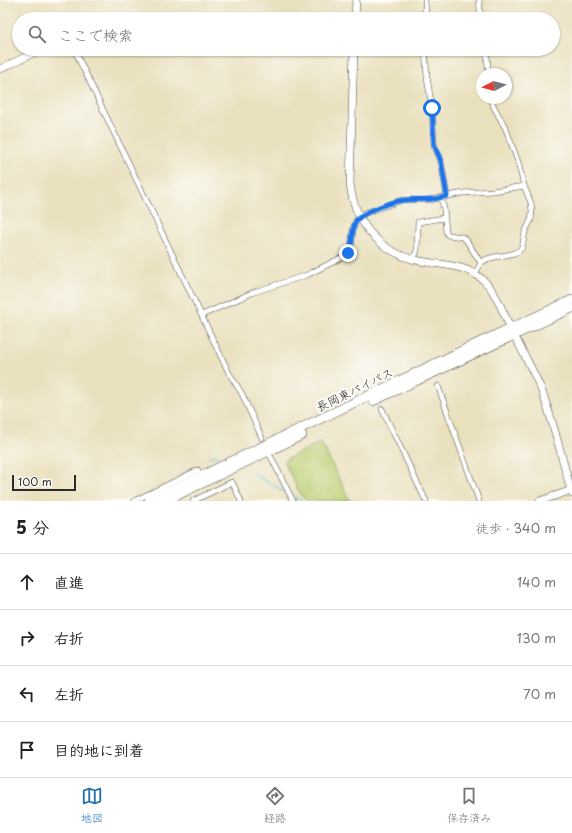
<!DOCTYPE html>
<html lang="ja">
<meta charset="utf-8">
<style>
:root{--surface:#fff;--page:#f2f2f2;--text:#202124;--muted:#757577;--line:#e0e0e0;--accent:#1f6fb2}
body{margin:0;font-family:"Playpen Sans","Klee One",sans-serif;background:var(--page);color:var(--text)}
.compass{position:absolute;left:476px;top:68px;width:36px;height:36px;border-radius:50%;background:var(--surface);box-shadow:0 1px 3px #0004;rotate:263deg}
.scale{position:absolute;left:12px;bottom:10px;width:64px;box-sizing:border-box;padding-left:4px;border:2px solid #2b2b2b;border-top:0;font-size:11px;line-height:14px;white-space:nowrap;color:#2b2b2b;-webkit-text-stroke:3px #fdfcf7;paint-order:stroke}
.stop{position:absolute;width:12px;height:12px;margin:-9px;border:3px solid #1a73e8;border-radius:50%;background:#fff}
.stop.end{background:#1a73e8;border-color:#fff;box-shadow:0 1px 4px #0008}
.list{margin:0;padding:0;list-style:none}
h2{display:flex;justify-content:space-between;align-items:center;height:52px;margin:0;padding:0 16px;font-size:17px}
h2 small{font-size:13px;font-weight:400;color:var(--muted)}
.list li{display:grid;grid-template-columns:26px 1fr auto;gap:12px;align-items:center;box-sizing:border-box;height:56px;padding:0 16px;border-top:1px solid var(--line)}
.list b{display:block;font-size:15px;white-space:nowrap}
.list em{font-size:13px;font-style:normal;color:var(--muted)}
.icon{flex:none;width:22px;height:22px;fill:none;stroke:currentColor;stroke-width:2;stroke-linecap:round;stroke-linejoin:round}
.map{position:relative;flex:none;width:572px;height:501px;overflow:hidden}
.search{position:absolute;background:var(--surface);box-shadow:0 1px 3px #0004;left:12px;right:12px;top:12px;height:44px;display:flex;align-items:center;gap:10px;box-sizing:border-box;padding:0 14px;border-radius:22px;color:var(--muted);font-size:15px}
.sheet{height:276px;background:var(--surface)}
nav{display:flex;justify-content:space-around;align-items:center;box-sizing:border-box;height:56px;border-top:1px solid var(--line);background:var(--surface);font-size:11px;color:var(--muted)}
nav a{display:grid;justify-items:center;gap:2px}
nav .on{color:var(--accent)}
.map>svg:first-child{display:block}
.green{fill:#bace71;stroke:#727c4e}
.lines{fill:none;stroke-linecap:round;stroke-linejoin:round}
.stream{stroke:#5ac7cf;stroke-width:1.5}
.street-casing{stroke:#484641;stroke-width:6}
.secondary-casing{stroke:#484641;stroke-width:8}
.highway-casing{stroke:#484641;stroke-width:10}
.street{stroke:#fff;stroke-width:5}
.secondary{stroke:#fff;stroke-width:7}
.highway{stroke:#fff;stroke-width:9}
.route{stroke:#1a73e8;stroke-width:5}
.labels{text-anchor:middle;stroke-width:4;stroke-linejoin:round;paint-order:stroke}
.street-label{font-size:12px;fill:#2b2b2b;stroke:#fdfcf7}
</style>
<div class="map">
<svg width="572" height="501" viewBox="0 0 572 501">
<rect width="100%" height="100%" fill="#fdfcf7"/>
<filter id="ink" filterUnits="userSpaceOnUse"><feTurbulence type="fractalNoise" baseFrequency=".025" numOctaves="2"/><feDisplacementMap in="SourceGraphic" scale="8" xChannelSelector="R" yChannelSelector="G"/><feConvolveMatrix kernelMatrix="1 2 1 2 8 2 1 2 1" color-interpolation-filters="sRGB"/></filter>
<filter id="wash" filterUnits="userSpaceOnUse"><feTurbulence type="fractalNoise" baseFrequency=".012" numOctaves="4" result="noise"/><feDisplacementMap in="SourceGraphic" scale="16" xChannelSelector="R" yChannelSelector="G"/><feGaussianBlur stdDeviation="0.9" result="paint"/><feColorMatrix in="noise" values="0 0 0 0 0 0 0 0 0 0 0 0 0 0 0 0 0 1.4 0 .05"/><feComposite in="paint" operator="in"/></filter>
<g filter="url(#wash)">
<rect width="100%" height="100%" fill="#e9e0bd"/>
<!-- green -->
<path class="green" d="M 321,442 L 350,501 L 309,501 L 302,497 L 284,462 L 285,460 Z"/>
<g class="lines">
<!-- stream -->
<g class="stream">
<path d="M 209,456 L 219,456"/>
<path d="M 252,473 L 285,492"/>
<path d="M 294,496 L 302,501"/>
</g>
</g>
</g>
<g filter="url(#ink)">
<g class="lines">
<defs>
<g id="street">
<path d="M 425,0 L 426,19"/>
<path d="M 479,0 L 481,19"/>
<path d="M 74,49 L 229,373 L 242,394 L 262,438"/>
<path d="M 425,49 L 427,77 L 432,108 L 434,144 L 441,161 L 447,196"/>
<path d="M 486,49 L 489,74"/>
<path d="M 441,198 L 444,209 L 446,232 L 448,235 L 462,237 L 466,240 L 481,263"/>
<path d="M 413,260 L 417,251 L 418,222 L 444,218"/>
<path d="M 475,274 C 477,271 479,266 481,263 C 490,253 512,259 522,248 L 525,232 L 531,220 L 532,211 L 531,203 L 524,186 L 518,162 L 506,129 L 494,107 L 490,98"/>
<path d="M 202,315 L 254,292 L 307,275 L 345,256 L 351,249 L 353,229 L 356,221 L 365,213 L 402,200 L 430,200 L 463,193 L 493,191 L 524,186"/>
<path d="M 438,386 L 479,501"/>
<path d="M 382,409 L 426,501"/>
<path d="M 270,455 L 293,501"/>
<path d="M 134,501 L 198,470"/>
<path d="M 193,501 L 232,482 L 241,501"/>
</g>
<g id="secondary">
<path d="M 355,19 L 356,0"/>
<path d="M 354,49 L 350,184 C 355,226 383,256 426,262 C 451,266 471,265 489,286 C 499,299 504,315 511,329 C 521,349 532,368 541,389 C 554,423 562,459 572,494"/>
<path d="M 0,69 L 42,49"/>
<path d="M 540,501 L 572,490"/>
</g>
<g id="highway">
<path d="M 373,401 L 572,308"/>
<path d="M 149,501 L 474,345 L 572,300"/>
<path d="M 165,501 L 302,435"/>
</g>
</defs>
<!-- street casing -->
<use href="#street" class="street-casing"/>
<!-- secondary casing -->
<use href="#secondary" class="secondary-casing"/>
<!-- highway casing -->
<use href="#highway" class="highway-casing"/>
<!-- street -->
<use href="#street" class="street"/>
<!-- secondary -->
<use href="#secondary" class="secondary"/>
<!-- highway -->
<use href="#highway" class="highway"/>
</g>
</g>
<g class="lines" filter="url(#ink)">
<!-- route -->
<path class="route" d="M 348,253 C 355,242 350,231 356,221 C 362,212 394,201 404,200 C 420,198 431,202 447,196 L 441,161 L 434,144 L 432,108"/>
</g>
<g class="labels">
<!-- street labels -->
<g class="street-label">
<text transform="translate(355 390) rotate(-26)" y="4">長岡東バイパス</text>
</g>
</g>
</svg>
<svg class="compass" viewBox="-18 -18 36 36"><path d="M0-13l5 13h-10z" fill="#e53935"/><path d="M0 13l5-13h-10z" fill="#757577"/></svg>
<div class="scale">100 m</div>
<div class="stop" style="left:432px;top:108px"></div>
<div class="stop end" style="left:348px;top:253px"></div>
<div class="search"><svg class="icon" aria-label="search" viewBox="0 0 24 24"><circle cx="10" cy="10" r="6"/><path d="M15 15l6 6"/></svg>ここで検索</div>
</div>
<section class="sheet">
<h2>5 分<small>徒歩 · 340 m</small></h2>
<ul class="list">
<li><svg class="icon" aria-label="ahead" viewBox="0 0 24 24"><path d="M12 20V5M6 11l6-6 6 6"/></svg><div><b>直進</b></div><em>140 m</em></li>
<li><svg class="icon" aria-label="right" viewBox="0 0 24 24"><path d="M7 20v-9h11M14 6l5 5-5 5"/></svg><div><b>右折</b></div><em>130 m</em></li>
<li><svg class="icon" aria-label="left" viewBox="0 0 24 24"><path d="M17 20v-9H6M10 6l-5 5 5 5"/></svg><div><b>左折</b></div><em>70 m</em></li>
<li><svg class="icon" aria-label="arrive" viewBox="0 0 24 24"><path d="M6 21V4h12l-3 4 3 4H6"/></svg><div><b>目的地に到着</b></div></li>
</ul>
</section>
<nav>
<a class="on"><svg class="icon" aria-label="map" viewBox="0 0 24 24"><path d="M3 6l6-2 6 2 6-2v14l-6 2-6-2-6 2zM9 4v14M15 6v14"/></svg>地図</a>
<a><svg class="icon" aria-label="directions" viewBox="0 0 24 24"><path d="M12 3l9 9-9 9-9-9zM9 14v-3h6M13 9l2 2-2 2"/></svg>経路</a>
<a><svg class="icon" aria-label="saved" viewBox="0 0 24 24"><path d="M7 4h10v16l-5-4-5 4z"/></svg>保存済み</a>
</nav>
